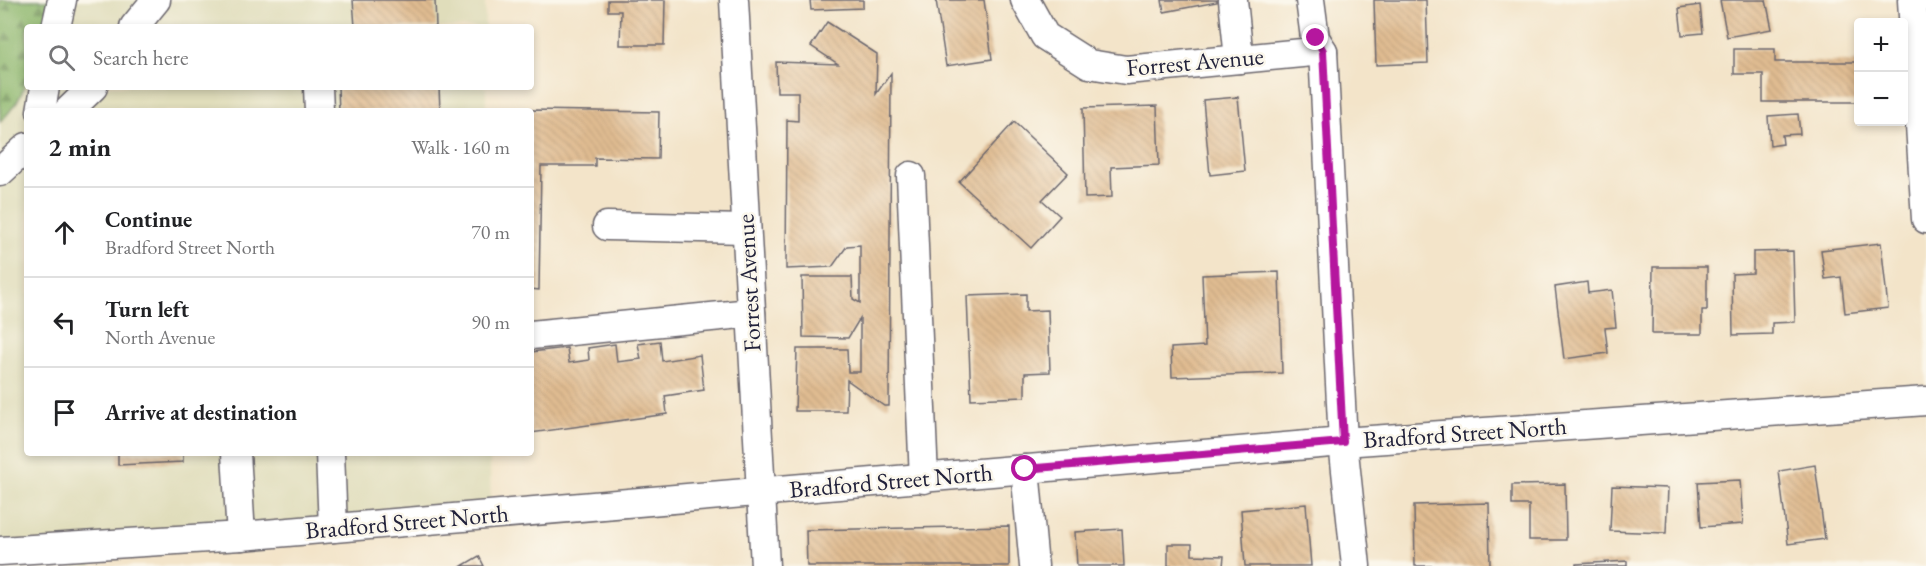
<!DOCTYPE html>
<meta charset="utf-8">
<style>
:root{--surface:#fff;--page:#f6f6f6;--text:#202124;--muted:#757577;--line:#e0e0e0}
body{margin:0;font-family:"EB Garamond",serif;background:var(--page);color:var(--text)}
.controls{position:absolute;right:18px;top:18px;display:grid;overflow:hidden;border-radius:6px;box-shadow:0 3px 9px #0003}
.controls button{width:54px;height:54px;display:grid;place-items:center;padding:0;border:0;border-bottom:2px solid var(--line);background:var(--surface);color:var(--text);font:30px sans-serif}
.stop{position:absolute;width:18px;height:18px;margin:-14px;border:4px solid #b5179e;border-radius:50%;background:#fff}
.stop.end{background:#b5179e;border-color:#fff;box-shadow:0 2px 6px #0008}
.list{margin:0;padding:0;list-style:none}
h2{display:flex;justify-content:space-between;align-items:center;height:78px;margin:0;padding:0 24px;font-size:26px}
h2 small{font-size:20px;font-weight:400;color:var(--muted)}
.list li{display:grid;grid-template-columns:39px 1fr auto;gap:18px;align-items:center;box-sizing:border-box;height:90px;padding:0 24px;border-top:2px solid var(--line)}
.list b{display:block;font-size:22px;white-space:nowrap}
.list p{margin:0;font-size:20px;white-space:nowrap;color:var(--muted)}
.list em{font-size:20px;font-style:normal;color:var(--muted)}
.icon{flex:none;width:33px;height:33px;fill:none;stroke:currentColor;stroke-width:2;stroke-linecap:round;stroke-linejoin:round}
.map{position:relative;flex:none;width:1926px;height:566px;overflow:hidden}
.search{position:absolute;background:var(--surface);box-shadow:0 3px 9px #0003;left:24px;top:24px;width:510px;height:66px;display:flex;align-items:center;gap:15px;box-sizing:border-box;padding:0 21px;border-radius:6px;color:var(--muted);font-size:22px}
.panel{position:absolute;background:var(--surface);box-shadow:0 3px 9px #0003;left:24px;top:108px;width:510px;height:348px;border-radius:6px}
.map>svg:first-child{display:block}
.built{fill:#e0ddbb}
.forest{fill:url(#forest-firs);stroke:#586d54;stroke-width:1.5}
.building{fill:url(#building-back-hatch)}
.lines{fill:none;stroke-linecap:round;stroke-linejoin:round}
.minor-casing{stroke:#6b666d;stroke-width:31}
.minor{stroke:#fff;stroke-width:28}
.route{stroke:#b5179e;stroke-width:8}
.labels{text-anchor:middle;stroke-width:5;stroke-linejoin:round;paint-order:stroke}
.street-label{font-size:24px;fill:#22223b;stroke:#fbf7ec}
</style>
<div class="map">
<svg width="1926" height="566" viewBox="0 0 1926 566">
<defs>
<pattern id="forest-firs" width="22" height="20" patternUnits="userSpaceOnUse" patternTransform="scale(1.5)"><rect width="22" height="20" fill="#8fb86e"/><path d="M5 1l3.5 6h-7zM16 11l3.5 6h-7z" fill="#74955c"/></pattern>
<pattern id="building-back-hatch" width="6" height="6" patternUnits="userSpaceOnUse" patternTransform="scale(1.5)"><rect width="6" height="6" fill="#e0bc91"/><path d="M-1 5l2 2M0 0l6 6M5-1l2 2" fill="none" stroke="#c0a17e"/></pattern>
</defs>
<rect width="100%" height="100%" fill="#fbf7ec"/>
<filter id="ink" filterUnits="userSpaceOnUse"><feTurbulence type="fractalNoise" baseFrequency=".0167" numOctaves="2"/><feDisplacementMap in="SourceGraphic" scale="12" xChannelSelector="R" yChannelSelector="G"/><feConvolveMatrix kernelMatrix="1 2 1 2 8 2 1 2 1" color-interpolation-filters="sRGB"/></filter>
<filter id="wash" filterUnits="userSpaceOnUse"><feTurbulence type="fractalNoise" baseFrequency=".008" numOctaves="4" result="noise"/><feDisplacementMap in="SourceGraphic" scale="24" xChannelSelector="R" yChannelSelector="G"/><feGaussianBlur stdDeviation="1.35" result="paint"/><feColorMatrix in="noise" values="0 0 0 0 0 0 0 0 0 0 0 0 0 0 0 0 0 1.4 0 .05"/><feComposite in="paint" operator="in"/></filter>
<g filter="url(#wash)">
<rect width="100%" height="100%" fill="#f3e4c9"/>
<!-- built -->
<g class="built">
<path d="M 62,0 L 485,0 L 485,27 L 56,27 Z"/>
<path d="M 27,86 L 486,87 L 486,111 L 27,111 L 27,453 L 490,453 L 491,522 L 87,543 L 92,566 L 0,566 L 0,122 L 16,106 Z"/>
</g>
<!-- forest -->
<path class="forest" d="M 0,0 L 62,0 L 56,27 L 27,27 C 27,72 34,88 0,122 Z"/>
<g id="blocks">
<!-- building -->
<g class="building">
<path d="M 353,0 L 435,0 L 436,27 L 355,27 Z"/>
<path d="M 608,0 L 665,0 L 664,45 L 620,45 L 621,11 L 608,11 Z"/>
<path d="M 810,0 L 863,0 L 863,8 L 811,10 Z"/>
<path d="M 936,0 L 984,0 L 992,59 L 946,66 Z"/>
<path d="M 1162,0 L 1217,0 L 1217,2 L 1164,12 Z"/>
<path d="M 1374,0 L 1426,0 L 1428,63 L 1376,65 Z"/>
<path d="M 1720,0 L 1766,0 L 1772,29 L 1727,37 Z"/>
<path d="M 1700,5 L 1703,33 L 1682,35 L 1679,8 Z"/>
<path d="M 827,22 L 877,54 L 876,94 L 891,73 L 889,406 L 884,406 L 847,380 L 846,411 L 795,411 L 797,349 L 847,349 L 848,372 L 860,372 L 860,318 L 848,338 L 803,337 L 802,277 L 852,277 L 853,299 L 860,303 L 860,245 L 847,246 L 832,267 L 786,269 L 787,120 L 798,121 L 798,92 L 777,92 L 776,62 L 838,64 L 811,46 Z"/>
<path d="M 1734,49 L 1775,49 L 1775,62 L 1858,62 L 1858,102 L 1763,102 L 1763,74 L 1734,74 Z"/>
<path d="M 338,87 L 439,87 L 440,111 L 339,111 Z"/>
<path d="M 1238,97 L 1245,171 L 1210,175 L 1203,100 Z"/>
<path d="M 1157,106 L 1159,165 L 1111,167 L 1112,197 L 1085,198 L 1083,108 Z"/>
<path d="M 531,110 L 659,112 L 658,159 L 595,158 L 595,166 L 541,166 L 539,290 L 531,289 Z"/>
<path d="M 1798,114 L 1800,134 L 1782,135 L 1783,144 L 1770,146 L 1768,116 Z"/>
<path d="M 1014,122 L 1068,173 L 1042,200 L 1060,216 L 1031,248 L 959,182 Z"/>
<path d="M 1881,243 L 1888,308 L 1845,313 L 1841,277 L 1825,279 L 1821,250 Z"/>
<path d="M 1793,251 L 1795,322 L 1772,323 L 1772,334 L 1733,335 L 1732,274 L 1753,273 L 1753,252 Z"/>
<path d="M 1653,267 L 1707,267 L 1707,310 L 1702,310 L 1702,334 L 1652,334 Z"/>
<path d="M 1279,272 L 1282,373 L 1172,377 L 1171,348 L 1205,346 L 1202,275 Z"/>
<path d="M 1587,282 L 1588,293 L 1612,290 L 1616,327 L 1605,328 L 1608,353 L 1564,359 L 1555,287 Z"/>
<path d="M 1026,294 L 1026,311 L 1048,310 L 1050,372 L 1025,373 L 1025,397 L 971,399 L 967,296 Z"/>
<path d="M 660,341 L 662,361 L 700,355 L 704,390 L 665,396 L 667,414 L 531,433 L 531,352 L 567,348 L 569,363 L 589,360 L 588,348 L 615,344 L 617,362 L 641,359 L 638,344 Z"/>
<path d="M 118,453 L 183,453 L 183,462 L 118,465 Z"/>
<path d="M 1815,465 L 1825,539 L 1788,544 L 1779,471 Z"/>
<path d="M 1740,480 L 1743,524 L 1701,527 L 1698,482 Z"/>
<path d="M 1565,484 L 1566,540 L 1529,540 L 1529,505 L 1512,505 L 1512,485 Z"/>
<path d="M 1612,486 L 1668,488 L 1666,533 L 1610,531 Z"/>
<path d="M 1489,503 L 1490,566 L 1415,566 L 1414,505 Z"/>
<path d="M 1306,504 L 1311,566 L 1245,566 L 1241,510 Z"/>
<path d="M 1009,526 L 1009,566 L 807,566 L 806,530 Z"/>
<path d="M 1122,529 L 1124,566 L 1077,566 L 1075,532 Z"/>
<path d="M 1168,544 L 1192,544 L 1192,555 L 1224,556 L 1223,566 L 1168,566 Z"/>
<path d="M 479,556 L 484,566 L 462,566 Z"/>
<path d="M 1627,561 L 1627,566 L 1576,566 L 1576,564 Z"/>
</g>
</g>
</g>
<g filter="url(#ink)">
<use href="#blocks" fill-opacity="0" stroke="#6b666d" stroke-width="1.5"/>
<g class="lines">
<defs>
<g id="minor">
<path d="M 734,0 L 765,566"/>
<path d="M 1025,0 L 1045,36 L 1089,64 L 1126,70 L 1323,51"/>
<path d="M 1233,0 L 1239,59"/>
<path d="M 1310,0 L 1315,38 L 1323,51 L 1343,442 L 1356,566"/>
<path d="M 1912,0 L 1926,219"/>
<path d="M 56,27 L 62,0"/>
<path d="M 134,27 L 156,0"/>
<path d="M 318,87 L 319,111"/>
<path d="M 41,111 L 45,87"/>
<path d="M 68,111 L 93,87"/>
<path d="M 0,172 L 27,147"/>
<path d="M 911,176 L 924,479"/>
<path d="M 607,226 L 746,229"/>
<path d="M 531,335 L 751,313"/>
<path d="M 236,453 L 241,536"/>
<path d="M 330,453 L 333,528"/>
<path d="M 1025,469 L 1034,566"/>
<path d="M 0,551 L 241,536 L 1343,442 L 1926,401"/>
</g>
</defs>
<!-- minor casing -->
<use href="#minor" class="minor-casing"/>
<!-- minor -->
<use href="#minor" class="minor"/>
</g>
</g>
<g class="lines" filter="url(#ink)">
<!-- route -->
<path class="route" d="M 1025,469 L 1343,442 L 1323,51 L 1316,38"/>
</g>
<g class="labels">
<!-- street labels -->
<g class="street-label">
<text transform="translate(1195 62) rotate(-5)" y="8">Forrest Avenue</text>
<text transform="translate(749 283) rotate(-93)" y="8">Forrest Avenue</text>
<text transform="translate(1465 433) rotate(-4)" y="8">Bradford Street North</text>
<text transform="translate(891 481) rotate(-5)" y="8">Bradford Street North</text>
<text transform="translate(407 522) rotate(-5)" y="8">Bradford Street North</text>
</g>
</g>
</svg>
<div class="controls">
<button>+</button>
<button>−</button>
</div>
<div class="stop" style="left:1025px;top:469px"></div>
<div class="stop end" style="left:1316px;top:38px"></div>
<div class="search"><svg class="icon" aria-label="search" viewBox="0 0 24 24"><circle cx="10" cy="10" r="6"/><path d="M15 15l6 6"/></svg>Search here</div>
<section class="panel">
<h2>2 min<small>Walk · 160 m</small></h2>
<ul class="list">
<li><svg class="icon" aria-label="ahead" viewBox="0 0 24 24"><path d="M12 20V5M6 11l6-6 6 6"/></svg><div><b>Continue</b><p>Bradford Street North</p></div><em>70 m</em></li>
<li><svg class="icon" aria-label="left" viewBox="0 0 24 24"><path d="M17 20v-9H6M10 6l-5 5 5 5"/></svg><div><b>Turn left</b><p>North Avenue</p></div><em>90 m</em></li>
<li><svg class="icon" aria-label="arrive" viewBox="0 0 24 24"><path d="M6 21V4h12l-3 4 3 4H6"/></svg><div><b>Arrive at destination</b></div></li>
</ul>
</section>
</div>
